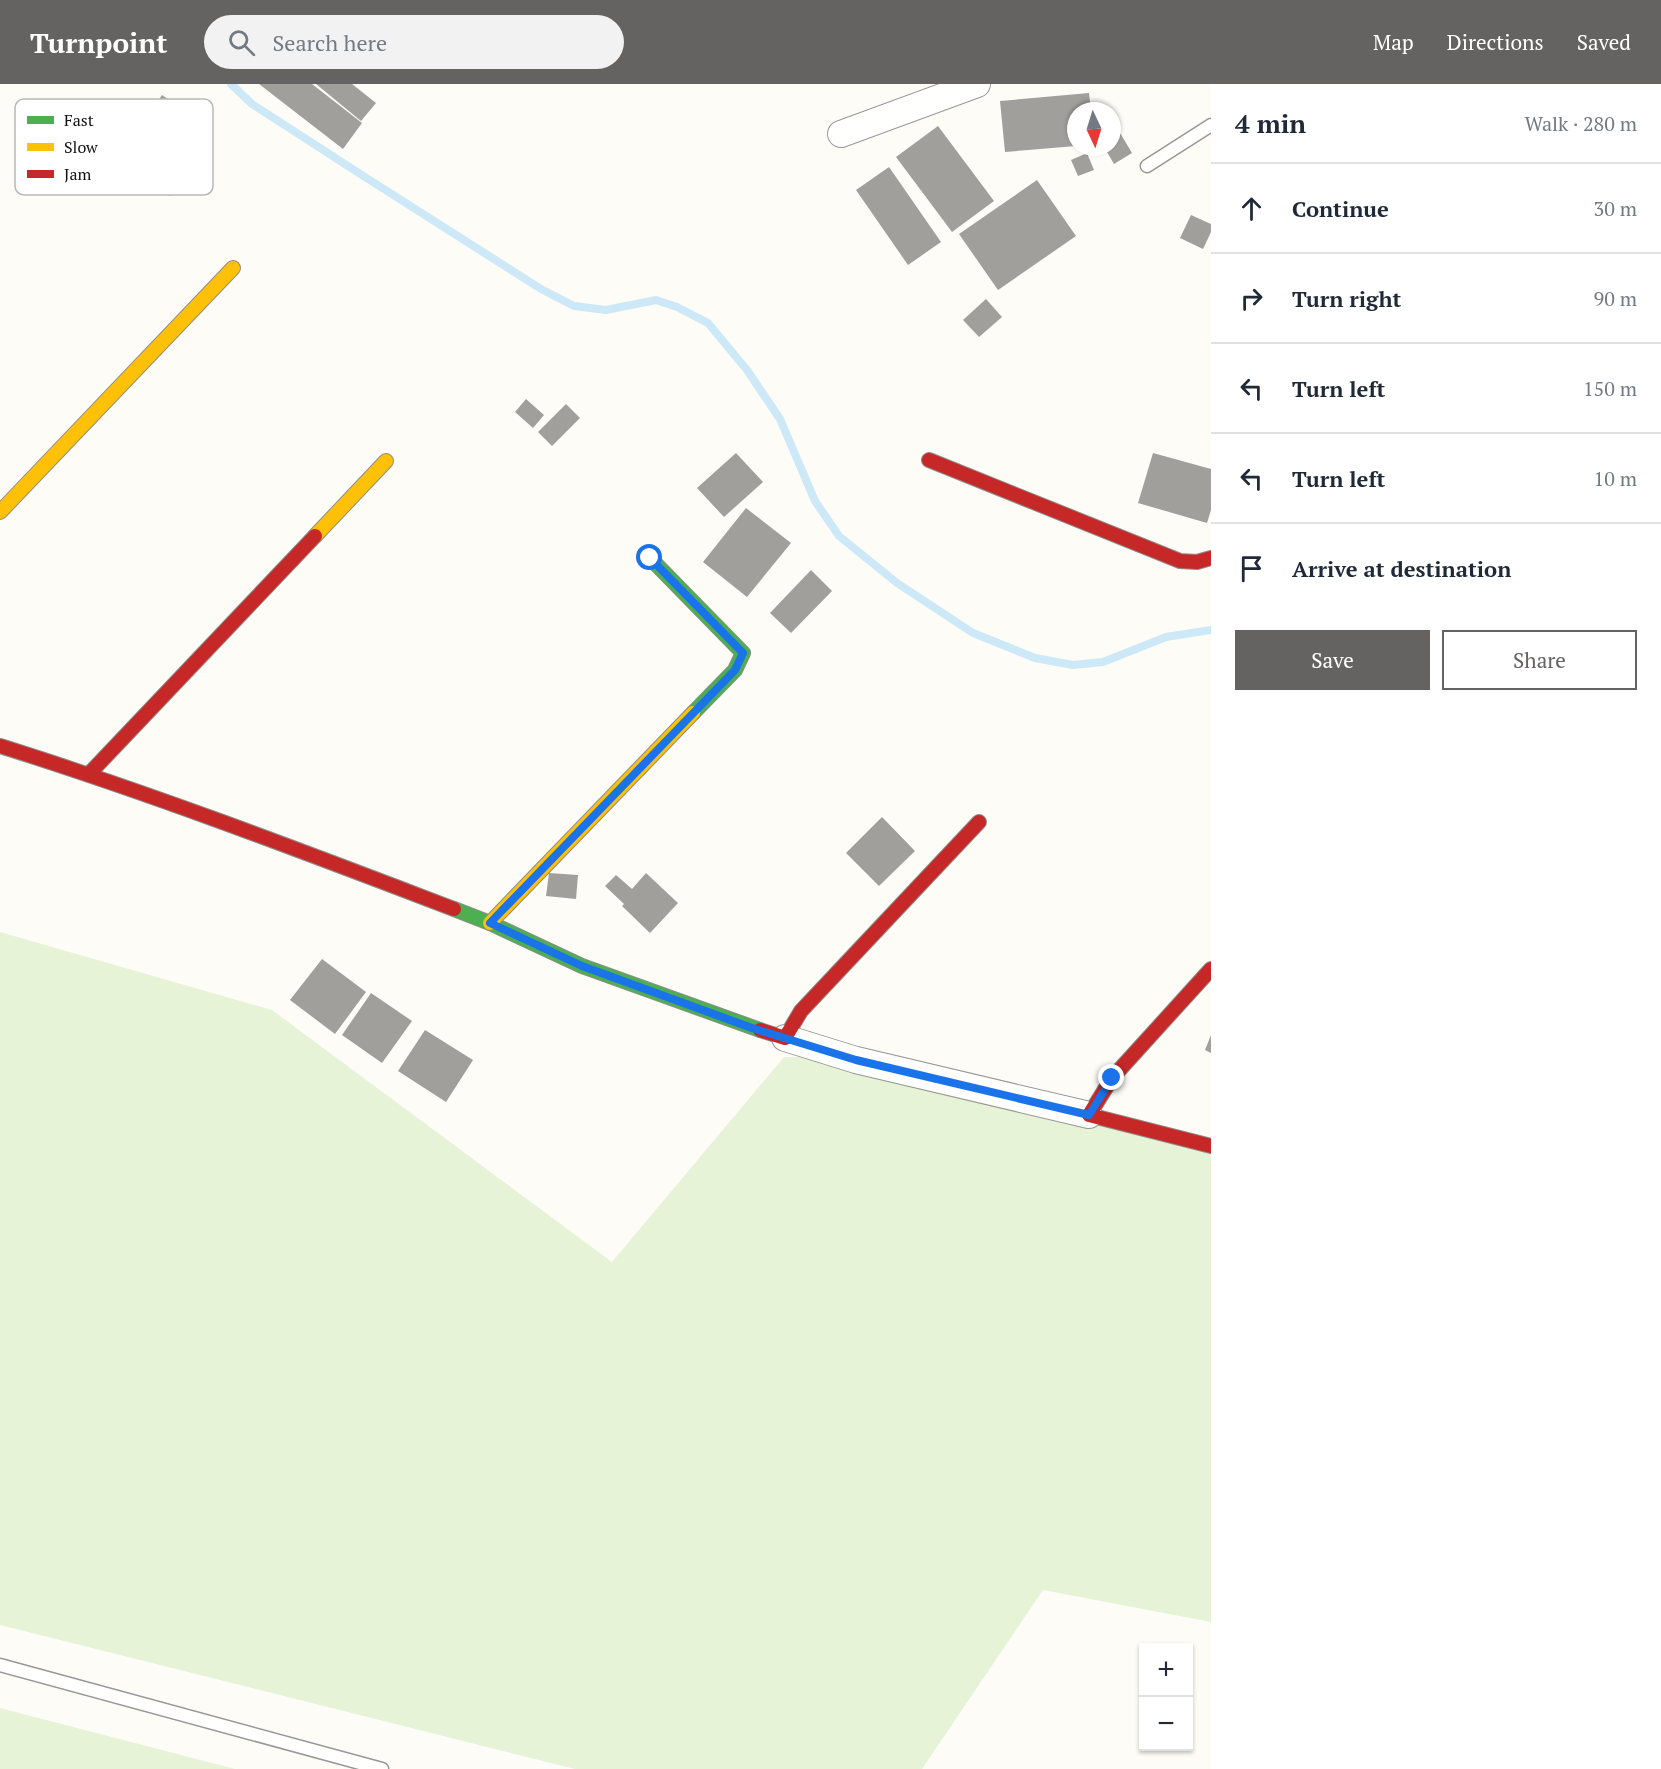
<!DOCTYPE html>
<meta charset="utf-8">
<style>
:root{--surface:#fff;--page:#f2f2f3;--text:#1f2937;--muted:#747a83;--line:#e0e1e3;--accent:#646362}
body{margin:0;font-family:"PT Serif",serif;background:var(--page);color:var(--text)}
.controls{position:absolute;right:18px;bottom:18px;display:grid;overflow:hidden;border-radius:0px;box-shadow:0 2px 4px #0004}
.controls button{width:54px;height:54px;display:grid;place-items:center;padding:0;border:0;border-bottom:2px solid var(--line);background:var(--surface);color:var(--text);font:30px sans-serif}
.compass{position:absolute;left:1067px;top:18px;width:54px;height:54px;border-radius:50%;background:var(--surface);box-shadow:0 2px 4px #0004;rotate:176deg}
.stop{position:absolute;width:18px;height:18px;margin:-14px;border:4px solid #1a73e8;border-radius:50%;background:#fff}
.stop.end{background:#1a73e8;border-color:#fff;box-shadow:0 2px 6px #0008}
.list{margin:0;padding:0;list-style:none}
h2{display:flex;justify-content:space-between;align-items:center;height:78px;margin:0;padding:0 24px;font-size:26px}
h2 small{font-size:20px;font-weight:400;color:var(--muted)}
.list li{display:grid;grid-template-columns:39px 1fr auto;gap:18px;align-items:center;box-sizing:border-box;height:90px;padding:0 24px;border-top:2px solid var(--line)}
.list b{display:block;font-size:22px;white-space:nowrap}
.list em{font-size:20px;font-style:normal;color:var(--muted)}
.actions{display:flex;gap:12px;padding:18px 24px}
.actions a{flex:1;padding:14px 0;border:2px solid var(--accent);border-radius:0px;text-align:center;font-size:21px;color:var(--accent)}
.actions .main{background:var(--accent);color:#fff}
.icon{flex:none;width:33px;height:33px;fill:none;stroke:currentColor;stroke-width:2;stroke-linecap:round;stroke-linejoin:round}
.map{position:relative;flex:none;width:1211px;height:1685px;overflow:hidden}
header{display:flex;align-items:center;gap:36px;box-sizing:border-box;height:84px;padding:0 30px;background:var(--accent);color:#fff}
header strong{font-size:28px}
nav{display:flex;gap:33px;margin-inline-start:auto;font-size:21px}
.search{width:420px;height:54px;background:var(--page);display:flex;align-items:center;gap:15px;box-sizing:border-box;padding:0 21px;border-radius:33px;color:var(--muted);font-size:22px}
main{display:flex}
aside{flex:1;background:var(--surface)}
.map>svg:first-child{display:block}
.green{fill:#e7f3d7}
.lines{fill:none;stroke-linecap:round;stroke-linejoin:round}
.stream{stroke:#cde8f7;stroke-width:8}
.building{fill:#a19f9c}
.lane-casing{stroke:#979795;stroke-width:15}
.street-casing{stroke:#979795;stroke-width:28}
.fast-casing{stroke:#8e8d8b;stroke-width:16}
.slow-casing{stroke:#8e8d8b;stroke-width:16}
.jam-casing{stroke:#8e8d8b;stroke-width:16}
.lane{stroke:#fffffe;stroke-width:12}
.street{stroke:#fffffe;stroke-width:26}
.fast{stroke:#4caf50;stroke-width:14}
.slow{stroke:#ffc107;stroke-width:14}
.jam{stroke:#c62828;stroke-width:14}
.route{stroke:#1a73e8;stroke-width:8}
.key{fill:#fff;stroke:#b8b8b8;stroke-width:1.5}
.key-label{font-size:16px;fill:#111}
</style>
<header>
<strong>Turnpoint</strong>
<div class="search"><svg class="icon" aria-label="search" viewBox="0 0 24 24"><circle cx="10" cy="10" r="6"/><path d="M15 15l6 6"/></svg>Search here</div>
<nav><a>Map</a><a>Directions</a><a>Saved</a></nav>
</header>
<main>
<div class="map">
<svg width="1211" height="1685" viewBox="0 0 1211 1685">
<rect width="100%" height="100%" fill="#fdfcf7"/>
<!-- green -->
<g class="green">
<path d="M 0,848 L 272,926 L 612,1178 L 784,973 L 809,973 L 1211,1066 L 1211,1538 L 1043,1506 L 922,1685 L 575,1685 L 0,1541 Z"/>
<path d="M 0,1624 L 235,1685 L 0,1685 Z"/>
</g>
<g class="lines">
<!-- stream -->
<path class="stream" d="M 231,0 L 252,20 L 365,93 L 541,205 L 574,222 L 606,226 L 656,216 L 677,223 L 708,239 L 747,286 L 780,335 L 815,417 L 839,452 L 897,499 L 973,549 L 1035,574 L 1073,581 L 1103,578 L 1166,553 L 1211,546"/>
</g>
<!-- building -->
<g class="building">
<path d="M 259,0 L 312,0 L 362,39 L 343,65 Z"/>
<path d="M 316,0 L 352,0 L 376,19 L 361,37 Z"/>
<path d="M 1089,9 L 1091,27 L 1076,27 L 1076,62 L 1005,68 L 1000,17 Z"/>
<path d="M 162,11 L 193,32 L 172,64 L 192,77 L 170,112 L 141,94 L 163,59 L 140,43 Z"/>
<path d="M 938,42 L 994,117 L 952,148 L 896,73 Z"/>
<path d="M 1116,42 L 1132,69 L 1114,80 L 1104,63 L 1112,63 L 1112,44 Z"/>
<path d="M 1087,69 L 1094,86 L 1078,92 L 1071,76 Z"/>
<path d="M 889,83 L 941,158 L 908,181 L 856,106 Z"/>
<path d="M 1037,96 L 1076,152 L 998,206 L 959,150 Z"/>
<path d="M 1191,131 L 1211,140 L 1211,148 L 1203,165 L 1180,154 Z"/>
<path d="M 986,215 L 1002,233 L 979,253 L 963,236 Z"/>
<path d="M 526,315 L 544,331 L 533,344 L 515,328 Z"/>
<path d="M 566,320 L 580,334 L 552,362 L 538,348 Z"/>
<path d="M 736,369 L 763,398 L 724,433 L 697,404 Z"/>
<path d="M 1153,369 L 1211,385 L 1211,426 L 1207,439 L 1138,419 Z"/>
<path d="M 746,424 L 791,459 L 747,513 L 703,478 Z"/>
<path d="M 811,486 L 832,507 L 791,549 L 770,529 Z"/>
<path d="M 882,733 L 915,767 L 879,802 L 846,769 Z"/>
<path d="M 549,789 L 578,791 L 576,815 L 546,812 Z"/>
<path d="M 646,789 L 678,819 L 650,849 L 622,822 L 624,820 L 605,802 L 616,791 L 632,805 Z"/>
<path d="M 322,875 L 366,908 L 335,950 L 290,916 Z"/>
<path d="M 371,909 L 412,937 L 382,979 L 342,951 Z"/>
<path d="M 425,946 L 473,976 L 446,1018 L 398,987 Z"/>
<path d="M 1211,951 L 1211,969 L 1205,966 Z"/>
</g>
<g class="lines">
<defs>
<g id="lane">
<path d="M 1147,82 L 1211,41"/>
<path d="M 0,1581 L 382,1685"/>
</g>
<g id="street">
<path d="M 841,50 L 977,0"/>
<path d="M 785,954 L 856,976 L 1089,1031"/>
</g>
<g id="fast">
<path d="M 650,474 L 743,569 L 735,586 L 693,629"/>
<path d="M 454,825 L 490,839 L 582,882 L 760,946"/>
</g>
<g id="slow">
<path d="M 0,428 L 233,184"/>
<path d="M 315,452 L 386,377"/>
<path d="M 490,839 L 693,629"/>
</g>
<g id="jam">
<path d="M 929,376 L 1180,477 L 1197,478 L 1211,474"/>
<path d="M 0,662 C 153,710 304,768 454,825"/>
<path d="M 89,690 L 315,452"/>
<path d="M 1211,885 L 1112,994 L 1089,1031 L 1211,1062"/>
<path d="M 760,946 L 785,954 L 801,927 L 979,738"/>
</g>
</defs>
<!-- lane casing -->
<use href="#lane" class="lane-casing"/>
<!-- street casing -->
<use href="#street" class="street-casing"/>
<!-- fast casing -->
<use href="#fast" class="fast-casing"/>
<!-- slow casing -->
<use href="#slow" class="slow-casing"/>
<!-- jam casing -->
<use href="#jam" class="jam-casing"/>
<!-- lane -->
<use href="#lane" class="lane"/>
<!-- street -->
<use href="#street" class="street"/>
<!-- fast -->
<use href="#fast" class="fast"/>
<!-- slow -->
<use href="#slow" class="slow"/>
<!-- jam -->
<use href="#jam" class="jam"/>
</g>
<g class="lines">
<!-- route -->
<path class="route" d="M 650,474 L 743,569 L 735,586 L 490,839 L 582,882 L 752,944 L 856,976 L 1089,1031 L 1112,994"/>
</g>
<!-- legend -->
<rect x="15" y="15" width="198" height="96" rx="9" class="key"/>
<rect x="27" y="32" width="27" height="8" fill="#4caf50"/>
<rect x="27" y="59" width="27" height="8" fill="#ffc107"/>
<rect x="27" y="86" width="27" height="8" fill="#c62828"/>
<g class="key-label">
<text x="64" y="42">Fast</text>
<text x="64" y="69">Slow</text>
<text x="64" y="96">Jam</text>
</g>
</svg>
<div class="controls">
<button>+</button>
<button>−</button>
</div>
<svg class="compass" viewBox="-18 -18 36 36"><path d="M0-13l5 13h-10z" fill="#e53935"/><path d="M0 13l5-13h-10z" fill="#747a83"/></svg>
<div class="stop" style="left:650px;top:474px"></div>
<div class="stop end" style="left:1112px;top:994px"></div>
</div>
<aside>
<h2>4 min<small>Walk · 280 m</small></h2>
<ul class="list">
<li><svg class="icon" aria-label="ahead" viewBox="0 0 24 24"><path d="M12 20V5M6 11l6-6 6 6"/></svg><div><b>Continue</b></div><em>30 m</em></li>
<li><svg class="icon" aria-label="right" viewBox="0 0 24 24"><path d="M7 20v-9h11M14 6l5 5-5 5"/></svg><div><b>Turn right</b></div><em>90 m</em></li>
<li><svg class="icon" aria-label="left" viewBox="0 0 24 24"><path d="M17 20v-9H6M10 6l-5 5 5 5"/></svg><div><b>Turn left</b></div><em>150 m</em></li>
<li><svg class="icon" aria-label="left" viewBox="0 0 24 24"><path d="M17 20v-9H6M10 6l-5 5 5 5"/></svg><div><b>Turn left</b></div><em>10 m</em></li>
<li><svg class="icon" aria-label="arrive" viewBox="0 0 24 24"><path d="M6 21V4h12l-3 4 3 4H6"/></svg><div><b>Arrive at destination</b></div></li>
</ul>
<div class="actions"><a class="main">Save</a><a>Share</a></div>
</aside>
</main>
